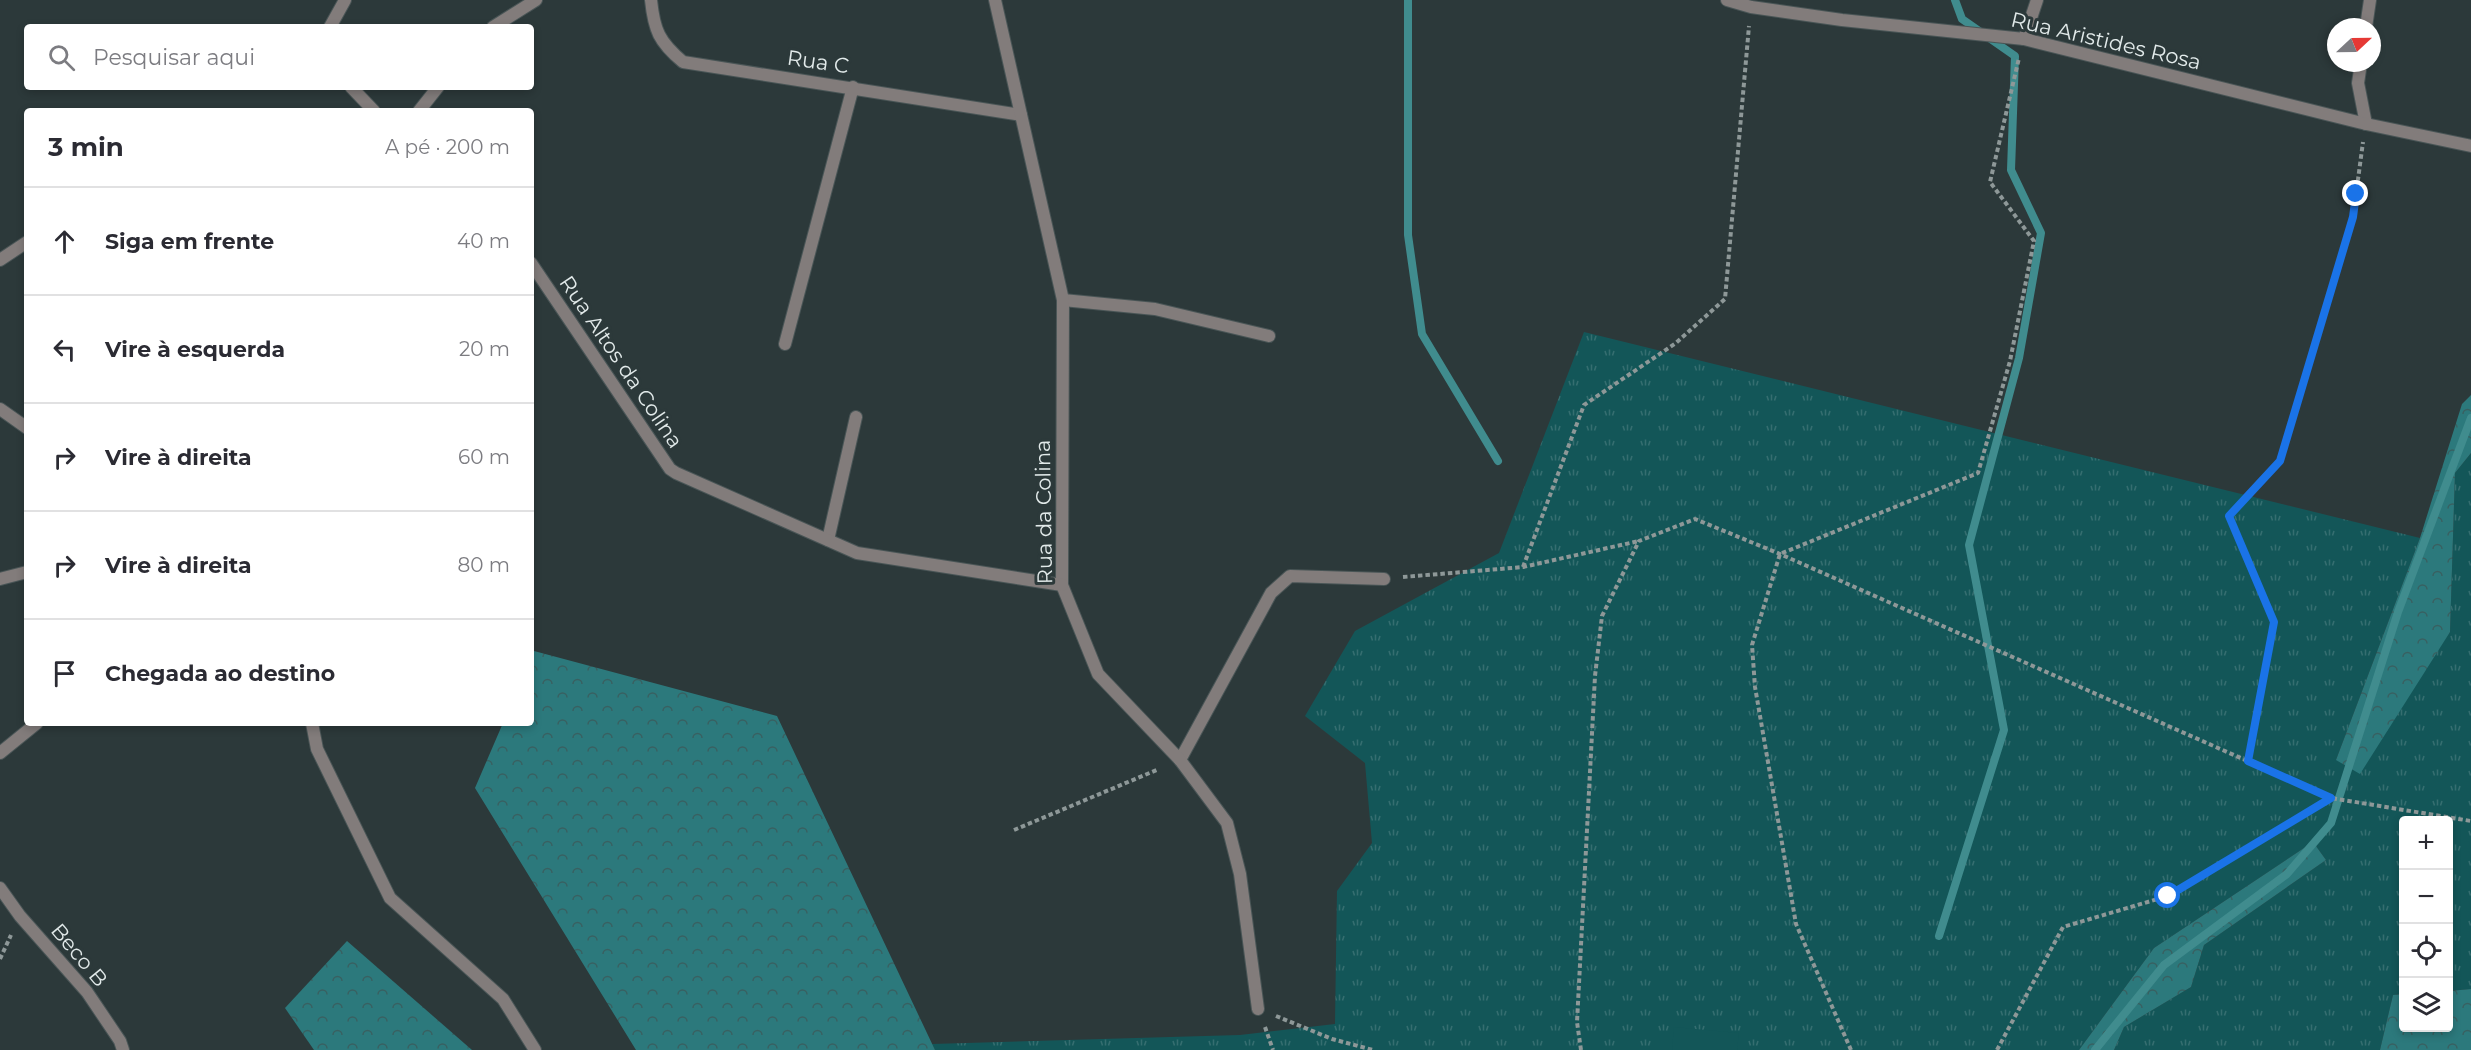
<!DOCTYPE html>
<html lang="pt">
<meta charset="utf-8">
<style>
:root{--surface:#fff;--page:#f7f7f7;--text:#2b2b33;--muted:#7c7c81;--line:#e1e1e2}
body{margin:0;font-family:Montserrat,sans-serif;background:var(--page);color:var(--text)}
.controls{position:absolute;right:18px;bottom:18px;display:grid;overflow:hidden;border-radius:6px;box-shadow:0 3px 9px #0003}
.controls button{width:54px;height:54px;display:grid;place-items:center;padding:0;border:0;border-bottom:2px solid var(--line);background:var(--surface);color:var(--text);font:30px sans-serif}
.compass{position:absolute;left:2327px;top:18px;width:54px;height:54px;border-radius:50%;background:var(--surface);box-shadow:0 3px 9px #0003;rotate:68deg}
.stop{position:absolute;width:18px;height:18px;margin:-14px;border:4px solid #1a73e8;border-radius:50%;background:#fff}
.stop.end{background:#1a73e8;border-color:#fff;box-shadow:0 2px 6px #0008}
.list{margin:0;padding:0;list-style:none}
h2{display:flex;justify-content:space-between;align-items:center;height:78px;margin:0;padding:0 24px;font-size:26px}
h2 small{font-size:20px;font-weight:400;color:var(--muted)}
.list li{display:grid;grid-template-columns:39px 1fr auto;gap:18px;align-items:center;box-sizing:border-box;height:108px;padding:0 24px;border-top:2px solid var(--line)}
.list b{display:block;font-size:22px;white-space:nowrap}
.list em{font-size:20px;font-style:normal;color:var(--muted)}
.icon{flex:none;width:33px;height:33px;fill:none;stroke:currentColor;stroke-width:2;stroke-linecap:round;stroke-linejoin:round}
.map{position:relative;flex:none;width:2471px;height:1050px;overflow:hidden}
.search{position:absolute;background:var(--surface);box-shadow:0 3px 9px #0003;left:24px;top:24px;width:510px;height:66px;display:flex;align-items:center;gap:15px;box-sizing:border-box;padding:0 21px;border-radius:6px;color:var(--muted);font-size:22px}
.panel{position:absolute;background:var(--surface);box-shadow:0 3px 9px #0003;left:24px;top:108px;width:510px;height:618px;border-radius:6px}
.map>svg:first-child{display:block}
.grass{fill:url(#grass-tufts)}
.forest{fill:url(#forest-crowns)}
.garden{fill:#135658}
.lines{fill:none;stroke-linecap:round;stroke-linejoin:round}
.stream{stroke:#408c8e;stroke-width:8}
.lane-casing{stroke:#495556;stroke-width:14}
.street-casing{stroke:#495556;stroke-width:14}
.path{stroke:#8e9898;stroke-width:4;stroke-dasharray:4.5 3;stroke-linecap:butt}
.lane{stroke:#827c7b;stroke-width:12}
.street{stroke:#827c7b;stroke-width:12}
.route{stroke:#1a73e8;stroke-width:8}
.labels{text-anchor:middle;stroke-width:6;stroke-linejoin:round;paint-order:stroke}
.street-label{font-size:21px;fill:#e2eaea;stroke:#2c393a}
</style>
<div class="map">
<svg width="2471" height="1050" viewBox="0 0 2471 1050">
<defs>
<pattern id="grass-tufts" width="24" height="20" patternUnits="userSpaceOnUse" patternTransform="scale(1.5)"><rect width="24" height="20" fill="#135658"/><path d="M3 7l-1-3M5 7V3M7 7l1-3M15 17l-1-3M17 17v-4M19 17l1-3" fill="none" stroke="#356e70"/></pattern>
<pattern id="forest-crowns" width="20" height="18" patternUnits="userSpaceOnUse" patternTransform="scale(1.5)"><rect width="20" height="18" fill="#2c797c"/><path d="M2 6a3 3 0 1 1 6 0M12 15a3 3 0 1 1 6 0" fill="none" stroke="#386061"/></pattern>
</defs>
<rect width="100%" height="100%" fill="#2c393a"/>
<!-- grass -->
<path class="grass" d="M 1584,332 L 2420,538 L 2336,760 L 2450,632 L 2455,473 L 2471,453 L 2471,989 L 2449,991 L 2448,820 L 2404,820 L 2403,994 L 2393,995 L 2380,1050 L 2114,1050 L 2124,1027 L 2191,987 L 2204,945 L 2326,860 L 2313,842 L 2154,948 L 2079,1050 L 935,1050 L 932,1044 L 1240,1035 L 1335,1024 L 1337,891 L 1372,843 L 1365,763 L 1305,716 L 1355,631 L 1499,553 Z"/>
<!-- forest -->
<g class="forest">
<path d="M 2471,395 L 2471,453 L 2455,473 L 2450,632 L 2360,774 L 2336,760 L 2420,538 L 2462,404 Z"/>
<path d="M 534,651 L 777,716 L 935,1050 L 636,1050 L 475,788 L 503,723 L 531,723 L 531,659 Z"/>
<path d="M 2313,842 L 2326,860 L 2204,945 L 2191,987 L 2124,1027 L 2114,1050 L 2079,1050 L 2154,948 Z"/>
<path d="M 347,941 L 472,1050 L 314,1050 L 285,1008 Z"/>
<path d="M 2471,989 L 2471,1050 L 2380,1050 L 2393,995 L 2403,994 L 2404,1028 L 2448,1028 L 2449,991 Z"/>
</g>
<!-- garden -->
<path class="garden" d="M 1674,1027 L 1739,1033 L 1737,1050 L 1672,1050 Z"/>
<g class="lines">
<!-- stream -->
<g class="stream">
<path d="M 1408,0 L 1408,235 L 1422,334 L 1498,461"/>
<path d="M 1939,936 L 2004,730 L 1969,545 L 2019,358 L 2041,233 L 2011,170 L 2015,56 L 1962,19 L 1955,0"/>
<path d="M 2095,1050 L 2164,965 L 2287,874 L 2331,823 L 2398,612 L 2471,418"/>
</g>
<defs>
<g id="lane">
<path d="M 651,0 C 654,30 659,42 683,62 L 1021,115"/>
<path d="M 330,27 L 345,0"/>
<path d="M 2366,27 L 2370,0"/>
<path d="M 2024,39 L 2037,0"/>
<path d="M 2361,63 L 2358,83 L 2366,124"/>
<path d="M 351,87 L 374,111"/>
<path d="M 0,260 L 27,242"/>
<path d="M 1063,300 L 1155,309 L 1269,336"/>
<path d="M 785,344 L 853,87"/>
<path d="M 0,409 L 27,428"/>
<path d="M 828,540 L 856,417"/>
<path d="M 0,579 L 27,572"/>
<path d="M 312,723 L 317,749 L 390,898 L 503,999 L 535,1050"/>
<path d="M 1180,760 L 1271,593 L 1290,576 L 1384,579"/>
<path d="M 0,888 L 20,916 L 87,992 L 120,1041 L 123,1050"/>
</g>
<g id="street">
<path d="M 995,0 L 1063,300 L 1062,585 L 1098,674 L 1180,760 L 1227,823 L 1240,874 L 1258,1009"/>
<path d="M 1727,0 L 1751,7 L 1842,20 L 2024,39 L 2366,124 L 2471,146"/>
<path d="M 493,27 L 536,0"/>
<path d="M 419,111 L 438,87"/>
<path d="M 531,263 L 670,469 L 676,473 L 857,553 L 1062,585"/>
<path d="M 0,753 L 37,723"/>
</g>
</defs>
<!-- lane casing -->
<use href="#lane" class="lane-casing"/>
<!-- street casing -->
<use href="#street" class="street-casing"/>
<!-- path -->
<g class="path">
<path d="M 1523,567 L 1584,405 L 1676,343 L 1725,299 L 1749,26"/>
<path d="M 1403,577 L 1523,567 L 1639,541"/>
<path d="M 2248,761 L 2274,622 L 2229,516 L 2280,461 L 2353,217 L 2363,142"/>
<path d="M 1014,830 L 1159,769"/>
<path d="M 0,959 L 11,935"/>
<path d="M 1276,1016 L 1332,1039 L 1373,1050"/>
<path d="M 1265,1027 L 1273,1050"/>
<path d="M 1581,1050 L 1577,1022 L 1595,676 L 1602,616 L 1639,541 L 1695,519 L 1780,554 L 2331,798 L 2471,821"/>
<path d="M 1851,1050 L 1796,924 L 1755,687 L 1752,645 L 1780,554 L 1978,473 L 2010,361 L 2034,241 L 1990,182 L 2019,58"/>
<path d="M 1997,1050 L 2063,927 L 2168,896 L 2331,798"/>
</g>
<!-- lane -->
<use href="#lane" class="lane"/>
<!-- street -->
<use href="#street" class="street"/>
</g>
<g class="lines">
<!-- route -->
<path class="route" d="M 2168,896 L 2331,798 L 2248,761 L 2274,622 L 2229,516 L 2280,461 L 2353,217 L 2356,194"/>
</g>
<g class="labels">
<!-- street labels -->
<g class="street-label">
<text transform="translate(2106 41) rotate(13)" y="7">Rua Aristides Rosa</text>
<text transform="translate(818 62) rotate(8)" y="7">Rua C</text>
<text transform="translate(621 362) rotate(56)" y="7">Rua Altos da Colina</text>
<text transform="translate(1044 512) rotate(-91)" y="7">Rua da Colina</text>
<text transform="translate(79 955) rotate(50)" y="7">Beco B</text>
</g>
</g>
</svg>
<div class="controls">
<button>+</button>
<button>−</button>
<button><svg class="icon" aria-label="locate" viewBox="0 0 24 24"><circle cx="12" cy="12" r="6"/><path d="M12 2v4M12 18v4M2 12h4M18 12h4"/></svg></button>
<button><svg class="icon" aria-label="layers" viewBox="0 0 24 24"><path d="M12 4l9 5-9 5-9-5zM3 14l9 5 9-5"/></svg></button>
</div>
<svg class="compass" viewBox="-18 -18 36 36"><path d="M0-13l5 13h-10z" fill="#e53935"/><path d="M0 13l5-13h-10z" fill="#7c7c81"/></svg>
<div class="stop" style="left:2168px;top:896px"></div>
<div class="stop end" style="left:2356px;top:194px"></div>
<div class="search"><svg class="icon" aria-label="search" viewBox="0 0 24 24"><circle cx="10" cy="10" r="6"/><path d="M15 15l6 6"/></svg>Pesquisar aqui</div>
<section class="panel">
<h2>3 min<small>A pé · 200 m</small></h2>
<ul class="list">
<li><svg class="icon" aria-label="ahead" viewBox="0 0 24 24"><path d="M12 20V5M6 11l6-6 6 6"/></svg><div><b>Siga em frente</b></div><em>40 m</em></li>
<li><svg class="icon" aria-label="left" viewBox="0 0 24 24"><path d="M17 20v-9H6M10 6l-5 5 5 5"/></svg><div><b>Vire à esquerda</b></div><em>20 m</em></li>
<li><svg class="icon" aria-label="right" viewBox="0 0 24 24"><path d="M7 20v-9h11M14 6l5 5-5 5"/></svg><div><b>Vire à direita</b></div><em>60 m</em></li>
<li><svg class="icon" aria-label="right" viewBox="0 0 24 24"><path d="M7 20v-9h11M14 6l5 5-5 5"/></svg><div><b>Vire à direita</b></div><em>80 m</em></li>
<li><svg class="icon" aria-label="arrive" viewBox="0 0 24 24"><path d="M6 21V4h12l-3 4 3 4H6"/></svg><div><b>Chegada ao destino</b></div></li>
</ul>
</section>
</div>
